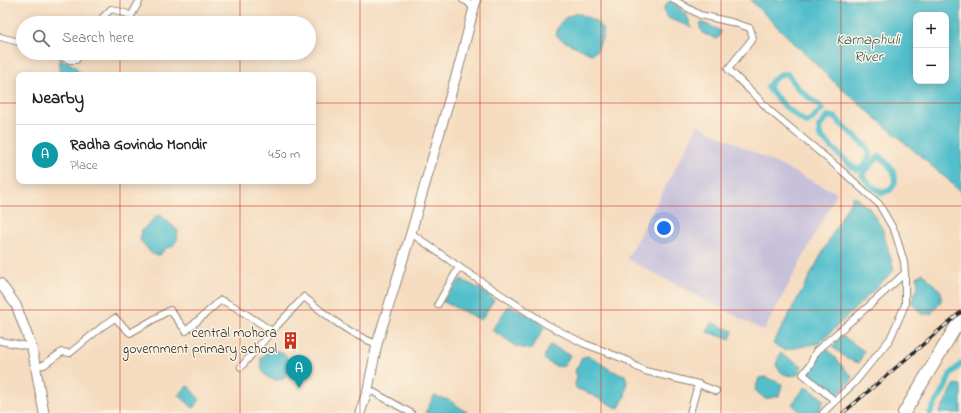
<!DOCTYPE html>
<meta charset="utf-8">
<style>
:root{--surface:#fff;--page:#f2f2f2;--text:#202124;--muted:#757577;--line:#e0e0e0;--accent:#0f766e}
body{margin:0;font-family:"Indie Flower",sans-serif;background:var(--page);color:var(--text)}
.controls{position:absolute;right:12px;top:12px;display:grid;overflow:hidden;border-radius:8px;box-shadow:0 2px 10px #0003}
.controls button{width:36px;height:36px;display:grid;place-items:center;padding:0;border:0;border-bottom:1px solid var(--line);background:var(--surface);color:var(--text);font:20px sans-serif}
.you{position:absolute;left:664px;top:228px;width:14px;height:14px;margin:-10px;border:3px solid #fff;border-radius:50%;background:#1a73e8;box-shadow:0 0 0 6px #1a73e833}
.badge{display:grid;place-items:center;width:26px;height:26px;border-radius:50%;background:var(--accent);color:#fff;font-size:13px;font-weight:700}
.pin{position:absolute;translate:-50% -33px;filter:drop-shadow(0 1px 2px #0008)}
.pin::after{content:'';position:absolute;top:21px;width:14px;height:12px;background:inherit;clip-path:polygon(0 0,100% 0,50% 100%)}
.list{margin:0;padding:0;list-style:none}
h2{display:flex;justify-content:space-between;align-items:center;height:52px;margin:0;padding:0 16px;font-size:17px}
h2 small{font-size:13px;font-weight:400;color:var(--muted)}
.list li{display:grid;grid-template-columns:26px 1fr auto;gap:12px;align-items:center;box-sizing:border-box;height:60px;padding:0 16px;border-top:1px solid var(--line)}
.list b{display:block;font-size:15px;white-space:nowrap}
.list p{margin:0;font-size:13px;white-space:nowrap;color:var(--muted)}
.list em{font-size:13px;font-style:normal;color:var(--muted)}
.icon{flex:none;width:22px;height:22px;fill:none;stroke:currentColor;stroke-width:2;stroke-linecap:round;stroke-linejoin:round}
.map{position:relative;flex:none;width:961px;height:413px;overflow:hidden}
.search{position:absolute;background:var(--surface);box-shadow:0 2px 10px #0003;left:16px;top:16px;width:300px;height:44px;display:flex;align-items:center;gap:10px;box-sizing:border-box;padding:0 14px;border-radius:22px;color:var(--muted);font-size:15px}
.panel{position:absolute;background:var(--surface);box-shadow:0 2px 10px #0003;left:16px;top:72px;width:300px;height:112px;border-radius:8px}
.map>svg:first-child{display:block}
.industrial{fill:#c6c0da}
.water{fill:#53bfcc;stroke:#3f757c;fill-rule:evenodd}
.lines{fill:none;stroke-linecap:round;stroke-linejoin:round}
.canal{stroke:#53bfcc;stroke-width:6}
.street-casing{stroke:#908476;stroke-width:8}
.secondary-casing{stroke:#908476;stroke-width:11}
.highway-casing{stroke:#908476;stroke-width:14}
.street{stroke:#fff;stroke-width:6}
.secondary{stroke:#fff;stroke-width:9}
.highway{stroke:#fff;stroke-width:12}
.rail-casing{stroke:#2b2b2b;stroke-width:3.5}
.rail{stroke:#fcf5e5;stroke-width:2;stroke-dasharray:6;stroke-linecap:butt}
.grid{fill:none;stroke:#c8321e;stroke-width:1;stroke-opacity:0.55}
.labels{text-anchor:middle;stroke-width:3;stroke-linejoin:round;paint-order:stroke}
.poi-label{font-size:14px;fill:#2b2b2b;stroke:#fcf5e5;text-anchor:end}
.water-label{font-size:15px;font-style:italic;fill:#37575b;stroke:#fcf5e5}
</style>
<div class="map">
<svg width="961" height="413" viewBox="0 0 961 413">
<rect width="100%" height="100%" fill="#fcf5e5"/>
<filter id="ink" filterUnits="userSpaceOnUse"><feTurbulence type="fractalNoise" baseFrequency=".025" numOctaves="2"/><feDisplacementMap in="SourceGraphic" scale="8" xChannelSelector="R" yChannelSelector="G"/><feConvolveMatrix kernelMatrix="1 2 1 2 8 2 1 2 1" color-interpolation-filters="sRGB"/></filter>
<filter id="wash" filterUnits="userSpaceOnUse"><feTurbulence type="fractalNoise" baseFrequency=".012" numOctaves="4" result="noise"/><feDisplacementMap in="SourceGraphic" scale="16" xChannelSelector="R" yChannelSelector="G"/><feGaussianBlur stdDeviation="0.9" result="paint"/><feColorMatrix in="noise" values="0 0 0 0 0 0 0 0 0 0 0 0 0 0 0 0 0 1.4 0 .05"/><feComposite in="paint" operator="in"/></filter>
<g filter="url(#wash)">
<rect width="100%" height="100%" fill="#f5dcc0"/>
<!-- industrial -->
<path class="industrial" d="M 698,125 L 837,193 L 764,331 L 627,259 Z"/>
<!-- water -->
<g class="water">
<path d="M 750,0 L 961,0 L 961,193 L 947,179 L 834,82 ZM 916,15 L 946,15 L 946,81 L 916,81 Z"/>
<path d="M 671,1 C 682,11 687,12 691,27 L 670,19 L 666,16 L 664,10 L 667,3 Z"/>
<path d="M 577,13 C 585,16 602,22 603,32 C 603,38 599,45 597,51 L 591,54 L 560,39 L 556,35 C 559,21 564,17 577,13 Z"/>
<path d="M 700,23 L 703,23 C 709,26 716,28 721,31 L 719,37 L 716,39 L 713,37 L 704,34 L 700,28 Z"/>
<path d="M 59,60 L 68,62 L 75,67 L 78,71 L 84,75 L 58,75 L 60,69 Z"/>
<path d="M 853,196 L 869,208 L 882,228 L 894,270 L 820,343 L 784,350 L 773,344 Z"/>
<path d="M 158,215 L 163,217 L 178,231 L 177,240 L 172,247 L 166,248 L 160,255 L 155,255 L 151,253 L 140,240 L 142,230 Z"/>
<path d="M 923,273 L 941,291 L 941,301 L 931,314 L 921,314 L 911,302 L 918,287 L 917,277 Z"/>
<path d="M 461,279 L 485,292 L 494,300 L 481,320 L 442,301 Z"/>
<path d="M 509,305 L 542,323 L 544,328 L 531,350 L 515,346 L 506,339 L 492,330 Z"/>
<path d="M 711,322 L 733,331 L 730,339 L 707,332 Z"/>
<path d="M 841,335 L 864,351 L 859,363 L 847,359 L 833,347 Z"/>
<path d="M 550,345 L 570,355 L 564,366 C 557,368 550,364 544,359 L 545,355 Z"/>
<path d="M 827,349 L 853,378 L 835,398 L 810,375 C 813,364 816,355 827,349 Z"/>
<path d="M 271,350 C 300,351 291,387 271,379 C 261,375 261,366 261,357 L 265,353 Z"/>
<path d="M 780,353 L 802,366 L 797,375 C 786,377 782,375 776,365 Z"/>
<path d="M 587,356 C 598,359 600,364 609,369 C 614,372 619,373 625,375 L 627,381 L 625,396 L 619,408 C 604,403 592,393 577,389 L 575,385 L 577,376 L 575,371 L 582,358 Z"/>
<path d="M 765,377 L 782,384 L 779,396 L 765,399 L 755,390 L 759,378 Z"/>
<path d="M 955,384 L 961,385 L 961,413 L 939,413 Z"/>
<path d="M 187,386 L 189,387 L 200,400 L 193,408 L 179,395 Z"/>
<path d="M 806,386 L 824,400 L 818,413 L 801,413 L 792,404 Z"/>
<path d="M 434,396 L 449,400 L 468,413 L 425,413 Z"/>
</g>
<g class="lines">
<!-- canal -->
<g class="canal">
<path d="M 781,74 L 788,74 C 792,82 800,91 807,96 C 814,102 816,101 822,109 L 814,117 L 807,123 C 795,116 776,99 768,87 L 772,81 Z"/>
<path d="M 828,116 L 836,118 L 841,124 L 868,148 L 870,156 L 864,166 L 857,170 C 843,160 832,147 820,136 L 819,127 Z"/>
<path d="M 880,156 L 886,162 L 894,172 L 895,183 L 890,190 L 882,193 L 870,185 L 862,175 L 872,163 Z"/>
<path d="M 930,413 L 936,402 L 945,388 L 950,375 L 961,364"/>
</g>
</g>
</g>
<g filter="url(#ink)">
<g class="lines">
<defs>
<g id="street">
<path d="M 463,0 L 468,2 L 474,10"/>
<path d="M 674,0 L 700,15 L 731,22 L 750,28 L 753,38 L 728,69 L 758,98 L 769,110 L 841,170 L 879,204 L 895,232 L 904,262 L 905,273 L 870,305 L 816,351 L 810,365 L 803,374 L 835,401 L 823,413"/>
<path d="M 99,23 L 103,17 L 111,9 L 125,13 L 131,16 L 140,0"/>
<path d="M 0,37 L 23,43"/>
<path d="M 49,53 L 70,60 L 76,60 L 80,53"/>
<path d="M 411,233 L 459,267 L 546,324 L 575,339 L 585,344 L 601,350 L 629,361 L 635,366 L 645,371 L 698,384 L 690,413"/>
<path d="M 438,304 L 459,267"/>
<path d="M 272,331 L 304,297 C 327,316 349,334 377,344"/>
<path d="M 0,341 L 27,346 L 32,348"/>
<path d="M 36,366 L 44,365 L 62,352 L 70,353 L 103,326 L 115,318 L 130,333 L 170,310 L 186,331 L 221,300 L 235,307 L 272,331 L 241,367"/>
<path d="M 698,384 L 716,391"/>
<path d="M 368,389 L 411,413"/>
<path d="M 835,401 L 855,382 L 890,339 L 905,305 L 905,273"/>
</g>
<g id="secondary">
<path d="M 0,283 L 16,305 L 32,348 L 44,413"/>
<path d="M 360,413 L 368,389 L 377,344 L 411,233 L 460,62 L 476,0"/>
</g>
<path id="highway" d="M 904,413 L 955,328 L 961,320"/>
</defs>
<!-- street casing -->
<use href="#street" class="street-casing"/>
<!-- secondary casing -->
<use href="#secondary" class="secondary-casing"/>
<!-- highway casing -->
<use href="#highway" class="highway-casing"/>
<!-- street -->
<use href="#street" class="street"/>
<!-- secondary -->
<use href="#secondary" class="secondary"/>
<!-- highway -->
<use href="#highway" class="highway"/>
<defs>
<path id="rail" d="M 843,413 L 949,322 L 961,312"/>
</defs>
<!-- rail casing -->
<use href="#rail" class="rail-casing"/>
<!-- rail -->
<use href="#rail" class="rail"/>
</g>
</g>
<!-- grid -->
<path class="grid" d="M 120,0 L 120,23M 240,0 L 240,23M 360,0 L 360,413M 480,0 L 480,413M 601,0 L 601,413M 721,0 L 721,413M 841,0 L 841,413M 120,53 L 120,75M 240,53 L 240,75M 0,103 L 19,103M 313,103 L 961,103M 120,181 L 120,413M 240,181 L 240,413M 0,206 L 961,206M 0,310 L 961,310"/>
<!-- icons -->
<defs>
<symbol id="building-bare" viewBox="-9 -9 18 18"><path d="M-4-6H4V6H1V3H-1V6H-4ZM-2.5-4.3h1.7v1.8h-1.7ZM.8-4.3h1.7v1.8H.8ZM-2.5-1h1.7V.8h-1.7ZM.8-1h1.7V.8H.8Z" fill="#c8321e" stroke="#fcf5e5" stroke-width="2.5" paint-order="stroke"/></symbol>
</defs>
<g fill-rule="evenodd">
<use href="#building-bare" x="278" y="328" width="25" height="25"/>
</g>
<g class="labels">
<!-- poi labels -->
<g class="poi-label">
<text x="277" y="337">central mohora<tspan x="277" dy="16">government primary school</tspan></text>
</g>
<!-- water labels -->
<g class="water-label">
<text x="868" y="44">Karnaphuli<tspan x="868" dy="17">River</tspan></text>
</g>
</g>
</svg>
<div class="controls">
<button>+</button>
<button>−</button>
</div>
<div class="you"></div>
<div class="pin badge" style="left:299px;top:388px;background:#0f9aa8">A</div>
<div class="search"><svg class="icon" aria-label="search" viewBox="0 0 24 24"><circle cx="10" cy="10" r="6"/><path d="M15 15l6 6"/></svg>Search here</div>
<section class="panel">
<h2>Nearby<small></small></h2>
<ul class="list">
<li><span class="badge" style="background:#0f9aa8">A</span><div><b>Radha Govindo Mondir</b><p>Place</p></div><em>450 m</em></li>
</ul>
</section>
</div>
